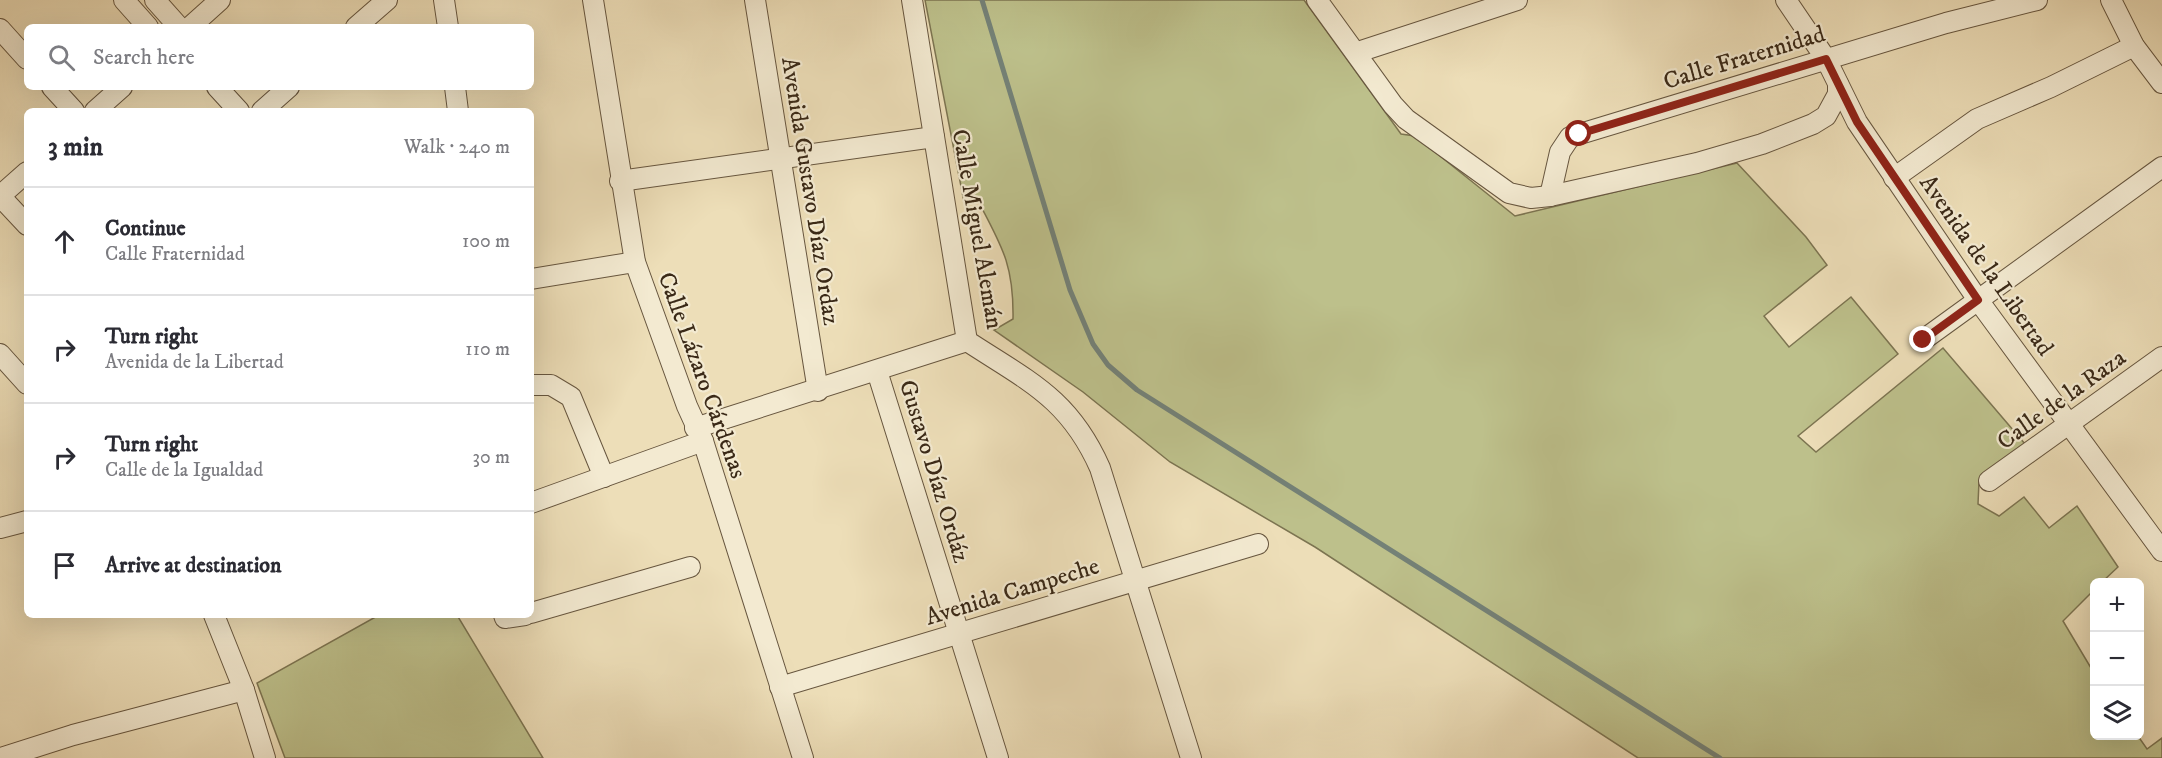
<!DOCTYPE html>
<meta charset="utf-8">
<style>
:root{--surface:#fff;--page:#f7f7f7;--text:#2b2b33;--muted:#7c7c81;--line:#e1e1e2}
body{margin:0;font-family:"IM FELL DW Pica",serif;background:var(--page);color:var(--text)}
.controls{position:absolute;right:18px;bottom:18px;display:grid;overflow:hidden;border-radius:9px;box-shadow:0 6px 24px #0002}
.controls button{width:54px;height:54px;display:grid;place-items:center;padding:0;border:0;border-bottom:2px solid var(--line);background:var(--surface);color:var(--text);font:30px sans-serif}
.stop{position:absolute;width:18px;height:18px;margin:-14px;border:4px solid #8f2418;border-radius:50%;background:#fff}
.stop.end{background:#8f2418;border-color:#fff;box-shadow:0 2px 6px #0008}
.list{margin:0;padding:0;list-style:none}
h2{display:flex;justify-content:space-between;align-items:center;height:78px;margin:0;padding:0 24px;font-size:26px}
h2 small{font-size:20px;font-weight:400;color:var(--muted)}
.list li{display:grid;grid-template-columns:39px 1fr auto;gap:18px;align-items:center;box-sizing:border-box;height:108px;padding:0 24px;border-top:2px solid var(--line)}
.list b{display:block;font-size:22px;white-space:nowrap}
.list p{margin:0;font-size:20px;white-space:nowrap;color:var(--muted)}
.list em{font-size:20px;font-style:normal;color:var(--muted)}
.icon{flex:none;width:33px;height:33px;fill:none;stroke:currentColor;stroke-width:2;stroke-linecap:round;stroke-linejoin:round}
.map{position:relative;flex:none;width:2162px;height:758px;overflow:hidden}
.search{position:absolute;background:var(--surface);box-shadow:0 6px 24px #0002;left:24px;top:24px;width:510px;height:66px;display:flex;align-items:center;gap:15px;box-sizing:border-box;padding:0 21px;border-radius:9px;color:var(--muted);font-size:22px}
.panel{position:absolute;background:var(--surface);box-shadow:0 6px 24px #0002;left:24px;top:108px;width:510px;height:510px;border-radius:9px}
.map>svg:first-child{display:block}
.grass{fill:#bdc08b;stroke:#7c7451;stroke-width:1.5}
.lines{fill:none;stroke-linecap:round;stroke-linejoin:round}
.stream{stroke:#748177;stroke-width:5}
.street-casing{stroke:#67563f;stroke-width:22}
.street{stroke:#f3ead1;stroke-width:20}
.route{stroke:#8f2418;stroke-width:8}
.labels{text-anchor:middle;stroke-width:4.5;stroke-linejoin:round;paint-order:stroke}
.street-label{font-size:24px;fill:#3a2917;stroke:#f3ead1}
</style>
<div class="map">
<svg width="2162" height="758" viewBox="0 0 2162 758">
<rect width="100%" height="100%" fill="#eddeb8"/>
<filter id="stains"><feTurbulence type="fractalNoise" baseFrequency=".00333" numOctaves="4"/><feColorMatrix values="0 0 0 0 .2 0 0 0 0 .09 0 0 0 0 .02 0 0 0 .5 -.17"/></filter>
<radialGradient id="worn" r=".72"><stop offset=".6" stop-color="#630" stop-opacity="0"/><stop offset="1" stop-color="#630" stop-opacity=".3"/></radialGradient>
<!-- grass -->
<g class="grass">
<path d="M 925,0 L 1304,0 L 1401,134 L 1415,136 L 1515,216 L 1737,163 L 1806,237 L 1827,265 L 1764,316 L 1789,347 L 1851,297 L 1898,354 L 1798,436 L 1816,452 L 1943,348 L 2025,444 L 1979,481 L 1978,504 L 1999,516 L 2024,497 L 2049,528 L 2077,506 L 2118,567 L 2102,582 L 2094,582 L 2094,590 L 2063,621 L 2094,673 L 2094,736 L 2138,736 L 2147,749 L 2162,738 L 2162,758 L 1638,758 L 1315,547 L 1170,462 L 1083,392 L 994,330 L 1013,319 C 1014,263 1001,245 976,197 L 964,202 Z"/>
<path d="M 379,615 L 457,615 L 543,758 L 285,758 L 257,683 Z"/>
</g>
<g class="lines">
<!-- stream -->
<path class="stream" d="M 982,0 L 1070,290 L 1093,344 L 1108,365 L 1137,390 L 1720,758"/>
<defs>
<g id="street">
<path d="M 124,0 L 148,27"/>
<path d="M 155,0 L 179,27"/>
<path d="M 444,0 L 448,27"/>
<path d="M 593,0 L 635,262 L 687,406 L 703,441 L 803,758"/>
<path d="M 755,0 L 818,391"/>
<path d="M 912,0 L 967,341 C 1028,381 1069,398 1100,468 L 1191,758"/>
<path d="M 1317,0 L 1393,105 L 1406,119 L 1509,193 L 1531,198 L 1550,196 L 1697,163 L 1762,144 L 1813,124 L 1826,116 L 1838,94 L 1838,84"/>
<path d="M 1786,0 L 1826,59 L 1857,122 L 1978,300 L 2162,551"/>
<path d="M 2111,0 L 2134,46 L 2162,83"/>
<path d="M 190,27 L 220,0"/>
<path d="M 356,27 L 387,0"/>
<path d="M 0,29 L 27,59"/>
<path d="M 1358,52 L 1517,0"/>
<path d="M 52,87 L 74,111"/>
<path d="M 217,87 L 239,111"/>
<path d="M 455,87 L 458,111"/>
<path d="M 95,111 L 122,87"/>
<path d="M 262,111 L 289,87"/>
<path d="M 1894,178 L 1977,119 L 2051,87 L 2134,46"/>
<path d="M 620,181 L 934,137"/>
<path d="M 0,196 L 27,225"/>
<path d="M 0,196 L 27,172"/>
<path d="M 1550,196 L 1560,152 L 1570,137 L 1946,23 L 2037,0"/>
<path d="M 531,279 L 635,262"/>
<path d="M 1923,340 L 2162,167"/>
<path d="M 0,354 L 27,384"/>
<path d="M 877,371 L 998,758"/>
<path d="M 531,385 L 551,385 L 571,397 L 604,477"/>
<path d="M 695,428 L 967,341"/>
<path d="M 1989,481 L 2162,357"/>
<path d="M 531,503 L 703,441"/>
<path d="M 0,528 L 27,521"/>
<path d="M 531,613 L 690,567"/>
<path d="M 214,615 L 244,690 L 265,758"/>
<path d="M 504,615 L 505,618 L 525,615"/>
<path d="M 780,687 L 1258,544"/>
<path d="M 1,758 L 73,735 L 244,690"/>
</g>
</defs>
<!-- street casing -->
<use href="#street" class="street-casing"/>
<!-- street -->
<use href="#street" class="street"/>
</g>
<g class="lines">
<!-- route -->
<path class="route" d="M 1579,134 L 1826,59 L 1857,122 L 1978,300 L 1923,340"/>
</g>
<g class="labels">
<!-- street labels -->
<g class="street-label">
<text transform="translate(1744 57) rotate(-17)" y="8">Calle Fraternidad</text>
<text transform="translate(811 191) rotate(81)" y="8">Avenida Gustavo Díaz Ordaz</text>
<text transform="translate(978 229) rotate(80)" y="8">Calle Miguel Alemán</text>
<text transform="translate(1987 265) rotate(55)" y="8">Avenida de la Libertad</text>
<text transform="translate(703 375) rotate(70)" y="8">Calle Lázaro Cárdenas</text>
<text transform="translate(2061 399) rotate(-36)" y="8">Calle de la Raza</text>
<text transform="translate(935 471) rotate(73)" y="8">Gustavo Díaz Ordáz</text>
<text transform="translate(1012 591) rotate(-17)" y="8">Avenida Campeche</text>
</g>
</g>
<rect width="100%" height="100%" filter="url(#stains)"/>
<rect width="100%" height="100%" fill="url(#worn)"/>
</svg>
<div class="controls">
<button>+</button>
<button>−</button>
<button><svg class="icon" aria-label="layers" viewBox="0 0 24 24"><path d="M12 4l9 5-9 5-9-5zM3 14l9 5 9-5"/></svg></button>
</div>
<div class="stop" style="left:1579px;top:134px"></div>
<div class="stop end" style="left:1923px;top:340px"></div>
<div class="search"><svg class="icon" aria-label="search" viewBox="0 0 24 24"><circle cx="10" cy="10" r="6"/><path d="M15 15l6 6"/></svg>Search here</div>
<section class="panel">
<h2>3 min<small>Walk · 240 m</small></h2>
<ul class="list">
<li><svg class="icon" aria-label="ahead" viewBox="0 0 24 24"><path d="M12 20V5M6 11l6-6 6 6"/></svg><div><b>Continue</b><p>Calle Fraternidad</p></div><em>100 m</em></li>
<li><svg class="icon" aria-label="right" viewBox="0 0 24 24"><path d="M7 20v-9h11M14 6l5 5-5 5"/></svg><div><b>Turn right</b><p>Avenida de la Libertad</p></div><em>110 m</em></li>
<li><svg class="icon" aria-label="right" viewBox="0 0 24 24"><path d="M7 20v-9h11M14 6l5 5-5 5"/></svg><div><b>Turn right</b><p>Calle de la Igualdad</p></div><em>30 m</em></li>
<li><svg class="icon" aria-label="arrive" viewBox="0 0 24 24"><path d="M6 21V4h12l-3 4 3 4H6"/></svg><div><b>Arrive at destination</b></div></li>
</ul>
</section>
</div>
